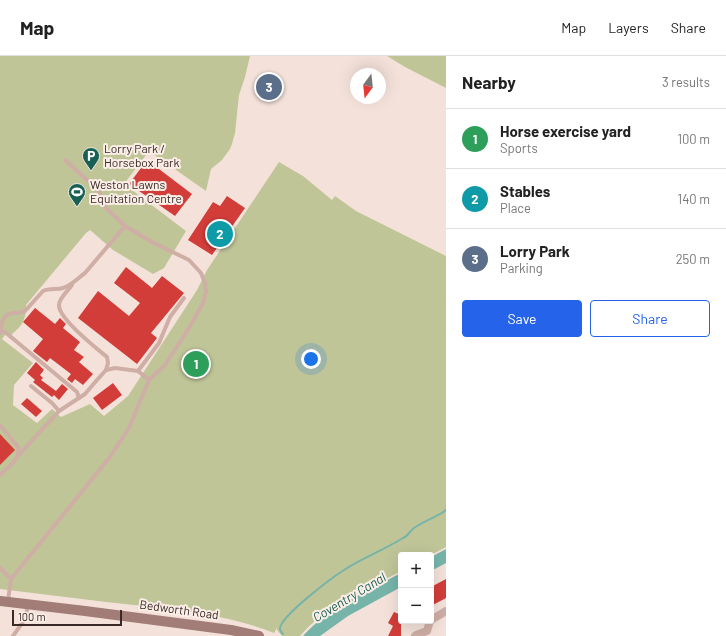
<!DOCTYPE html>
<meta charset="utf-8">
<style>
:root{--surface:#fff;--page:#f6f6f6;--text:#222;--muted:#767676;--line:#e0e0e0;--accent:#2563eb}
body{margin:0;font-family:Barlow,sans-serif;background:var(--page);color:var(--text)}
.controls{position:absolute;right:12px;bottom:12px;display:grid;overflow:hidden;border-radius:4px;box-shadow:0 4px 16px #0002}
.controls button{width:36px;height:36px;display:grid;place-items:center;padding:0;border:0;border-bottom:1px solid var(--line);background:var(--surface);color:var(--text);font:20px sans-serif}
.compass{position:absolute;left:350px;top:12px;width:36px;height:36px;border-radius:50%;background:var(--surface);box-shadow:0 4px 16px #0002;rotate:195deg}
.scale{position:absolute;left:12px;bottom:10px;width:110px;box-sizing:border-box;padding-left:4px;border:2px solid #392927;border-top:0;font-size:11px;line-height:14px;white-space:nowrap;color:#392927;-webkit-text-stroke:3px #fbeee7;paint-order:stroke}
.you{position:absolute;left:311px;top:303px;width:14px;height:14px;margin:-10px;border:3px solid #fff;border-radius:50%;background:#1a73e8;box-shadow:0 0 0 6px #1a73e833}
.badge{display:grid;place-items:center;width:26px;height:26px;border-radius:50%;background:var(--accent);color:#fff;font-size:13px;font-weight:700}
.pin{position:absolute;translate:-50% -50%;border:2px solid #fff;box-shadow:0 1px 4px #0006}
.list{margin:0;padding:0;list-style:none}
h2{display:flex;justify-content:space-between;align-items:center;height:52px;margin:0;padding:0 16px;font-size:17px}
h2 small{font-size:13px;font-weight:400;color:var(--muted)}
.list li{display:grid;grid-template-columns:26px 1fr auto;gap:12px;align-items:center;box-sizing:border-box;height:60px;padding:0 16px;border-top:1px solid var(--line)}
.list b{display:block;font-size:15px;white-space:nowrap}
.list p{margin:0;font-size:13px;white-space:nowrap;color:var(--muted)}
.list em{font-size:13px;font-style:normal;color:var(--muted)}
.actions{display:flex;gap:8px;padding:12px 16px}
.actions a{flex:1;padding:9px 0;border:1px solid var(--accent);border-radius:4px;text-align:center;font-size:14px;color:var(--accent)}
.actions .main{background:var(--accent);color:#fff}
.map{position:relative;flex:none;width:446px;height:580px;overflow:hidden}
header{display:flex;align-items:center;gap:24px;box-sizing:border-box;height:56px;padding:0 20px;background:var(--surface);border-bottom:1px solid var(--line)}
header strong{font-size:19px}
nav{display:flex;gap:22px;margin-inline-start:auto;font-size:14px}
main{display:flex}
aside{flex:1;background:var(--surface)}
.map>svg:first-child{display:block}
.green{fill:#c0c598}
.water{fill:#76b4a9}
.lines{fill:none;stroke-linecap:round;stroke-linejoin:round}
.stream{stroke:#76b4a9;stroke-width:2}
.building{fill:#d23d3a}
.service{stroke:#ceaea5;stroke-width:4}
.minor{stroke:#ceaea5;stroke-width:8}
.secondary{stroke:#a27c76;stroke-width:10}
.labels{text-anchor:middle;stroke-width:4;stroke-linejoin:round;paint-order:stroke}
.poi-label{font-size:12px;fill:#392927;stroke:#fbeee7;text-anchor:start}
.street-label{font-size:12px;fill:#392927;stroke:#fbeee7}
.water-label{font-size:13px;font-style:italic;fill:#185f54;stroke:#fbeee7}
</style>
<header>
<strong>Map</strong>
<nav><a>Map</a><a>Layers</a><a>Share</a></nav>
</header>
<main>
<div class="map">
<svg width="446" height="580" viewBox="0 0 446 580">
<rect width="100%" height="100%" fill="#f4e2da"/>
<!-- green -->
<g class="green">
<path d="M 0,0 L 250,0 L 245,21 L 239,39 L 235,77 L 232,88 L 230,93 L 222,104 L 211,113 L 206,135 L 149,95 L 124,128 L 186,175 L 164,212 L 153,218 L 113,194 L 90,174 L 86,177 L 26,249 C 26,254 26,259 24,263 C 22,271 14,275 9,282 L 6,278 L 2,283 L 33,307 L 14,329 L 13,349 L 37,367 L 52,353 L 61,361 L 90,348 L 104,360 L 128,340 L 197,234 L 207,214 L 279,106 L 303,120 L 332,144 L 335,140 L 356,155 L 446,200 L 446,491 L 431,499 L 401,499 L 401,515 C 368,533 324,551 300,580 L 282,580 L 277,574 L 277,572 L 274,577 C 221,556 162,552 106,546 C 71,542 35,537 0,533 Z"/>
<path d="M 387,0 L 446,0 L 446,32 L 405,11 Z"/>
</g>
<!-- water -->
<g class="water">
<path d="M 446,493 L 446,507 L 431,515 L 431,501 Z"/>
<path d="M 401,517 L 401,531 L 348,560 L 320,580 L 303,580 C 329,551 367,535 401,517 Z"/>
</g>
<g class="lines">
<!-- stream -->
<path class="stream" d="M 283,578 C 282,577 280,575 280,573 C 279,561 333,521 344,514 C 362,502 384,494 403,482 C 408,480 410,475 414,472 C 424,465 437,461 446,454"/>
</g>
<!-- building -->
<g class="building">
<path d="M 147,104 L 192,138 L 175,160 L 129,128 Z"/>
<path d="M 227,140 L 245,152 L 212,199 L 188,184 L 213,146 L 220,150 Z"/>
<path d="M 126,211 L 152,232 L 162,220 L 184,237 L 151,277 L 157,282 L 137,308 L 78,262 L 98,235 L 129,260 L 140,247 L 114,227 Z"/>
<path d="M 35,252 L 55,268 L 60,262 L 66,268 L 63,272 L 80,286 L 74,294 L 84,301 L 79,306 L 93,318 L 83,329 L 75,323 L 72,327 L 67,323 L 71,318 L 50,302 L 47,306 L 33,295 L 43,283 L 23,266 Z"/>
<path d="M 36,306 L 44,314 L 40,319 L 43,322 L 41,324 L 56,335 L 62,328 L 68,333 L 59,344 L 54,339 L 52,341 L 33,326 L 35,324 L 27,317 Z"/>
<path d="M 113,327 L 122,339 L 102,354 L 93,342 Z"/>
<path d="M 27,342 L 42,355 L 36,361 L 21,348 Z"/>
<path d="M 0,378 L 15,394 L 0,409 Z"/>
<path d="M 446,523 L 446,542 L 431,550 L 431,531 Z"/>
<path d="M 394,556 L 401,559 L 401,580 L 388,580 L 393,570 L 388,567 Z"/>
</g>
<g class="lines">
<!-- service -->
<g class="service">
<path d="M 65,104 L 98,134 L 106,152 L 125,170"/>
<path d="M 1,275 L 5,276 L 77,336 L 79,342"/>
<path d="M 0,277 C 2,273 1,268 3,264 C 7,254 17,259 25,255 L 43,235 C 50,232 57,234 63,232 C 72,229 78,222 85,217 L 125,170 L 152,186 L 189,204 L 201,217 L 205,227 L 206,236 L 203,247 L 189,272 L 165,309 L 149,324 L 129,372 L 110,401 L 11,523 L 8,545"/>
<path d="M 106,314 L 115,312 L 138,315 L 149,324"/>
<path d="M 138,315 L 159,287 L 170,261 L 184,242"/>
<path d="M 31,330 L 52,347 L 59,355"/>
<path d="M 0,369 L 18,391 C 22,402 7,412 0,419"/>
<path d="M 18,400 L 59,355 L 85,338 L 97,324 L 106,314 L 108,307 L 107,301 C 96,292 58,262 59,249 C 59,242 68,235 72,229"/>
<path d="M 0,512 L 11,523"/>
<path d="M 13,580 L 25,563 L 28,549"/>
</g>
<!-- minor -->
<g class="minor">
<path d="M 431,564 L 446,555"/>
<path d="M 415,580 L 416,579 L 427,575 L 430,565"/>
</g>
<!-- secondary -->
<path class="secondary" d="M 0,545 L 85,555 L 231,574 L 259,580"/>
</g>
<!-- icons -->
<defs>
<symbol id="parking-pin" viewBox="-11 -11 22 30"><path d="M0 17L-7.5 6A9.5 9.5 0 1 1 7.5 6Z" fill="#185f54" stroke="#fbeee7"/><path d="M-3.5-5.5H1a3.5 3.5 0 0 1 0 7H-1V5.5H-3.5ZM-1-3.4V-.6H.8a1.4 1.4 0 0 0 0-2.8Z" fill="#fff"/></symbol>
<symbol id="stadium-pin" viewBox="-11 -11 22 30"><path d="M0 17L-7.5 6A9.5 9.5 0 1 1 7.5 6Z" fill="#185f54" stroke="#fbeee7"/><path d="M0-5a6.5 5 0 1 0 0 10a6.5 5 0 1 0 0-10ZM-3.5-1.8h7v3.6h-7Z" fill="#fff"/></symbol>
</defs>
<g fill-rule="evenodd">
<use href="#parking-pin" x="81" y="90" width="20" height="27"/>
<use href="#stadium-pin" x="67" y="126" width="20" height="27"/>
</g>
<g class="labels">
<!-- poi labels -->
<g class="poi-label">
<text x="104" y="97">Lorry Park /<tspan x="104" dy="14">Horsebox Park</tspan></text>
<text x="90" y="133">Weston Lawns<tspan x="90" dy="14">Equitation Centre</tspan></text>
</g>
<!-- street labels -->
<g class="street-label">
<text transform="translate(179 554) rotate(8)" y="4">Bedworth Road</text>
</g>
<!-- water labels -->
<g class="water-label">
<text transform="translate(349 541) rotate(-31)" y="5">Coventry Canal</text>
</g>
</g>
</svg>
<div class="controls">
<button>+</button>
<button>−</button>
</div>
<svg class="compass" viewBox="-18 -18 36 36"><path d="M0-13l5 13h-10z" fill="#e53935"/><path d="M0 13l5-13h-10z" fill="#767676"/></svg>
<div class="scale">100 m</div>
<div class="you"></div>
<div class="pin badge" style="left:196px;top:308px;background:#2e9e5b">1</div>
<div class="pin badge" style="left:220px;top:178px;background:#0f9aa8">2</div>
<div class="pin badge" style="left:269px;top:31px;background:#5c6f8a">3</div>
</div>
<aside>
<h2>Nearby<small>3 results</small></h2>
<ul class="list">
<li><span class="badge" style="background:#2e9e5b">1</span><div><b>Horse exercise yard</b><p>Sports</p></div><em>100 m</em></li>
<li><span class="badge" style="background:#0f9aa8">2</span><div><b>Stables</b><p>Place</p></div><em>140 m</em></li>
<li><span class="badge" style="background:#5c6f8a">3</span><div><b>Lorry Park</b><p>Parking</p></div><em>250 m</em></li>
</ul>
<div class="actions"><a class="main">Save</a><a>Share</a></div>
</aside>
</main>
